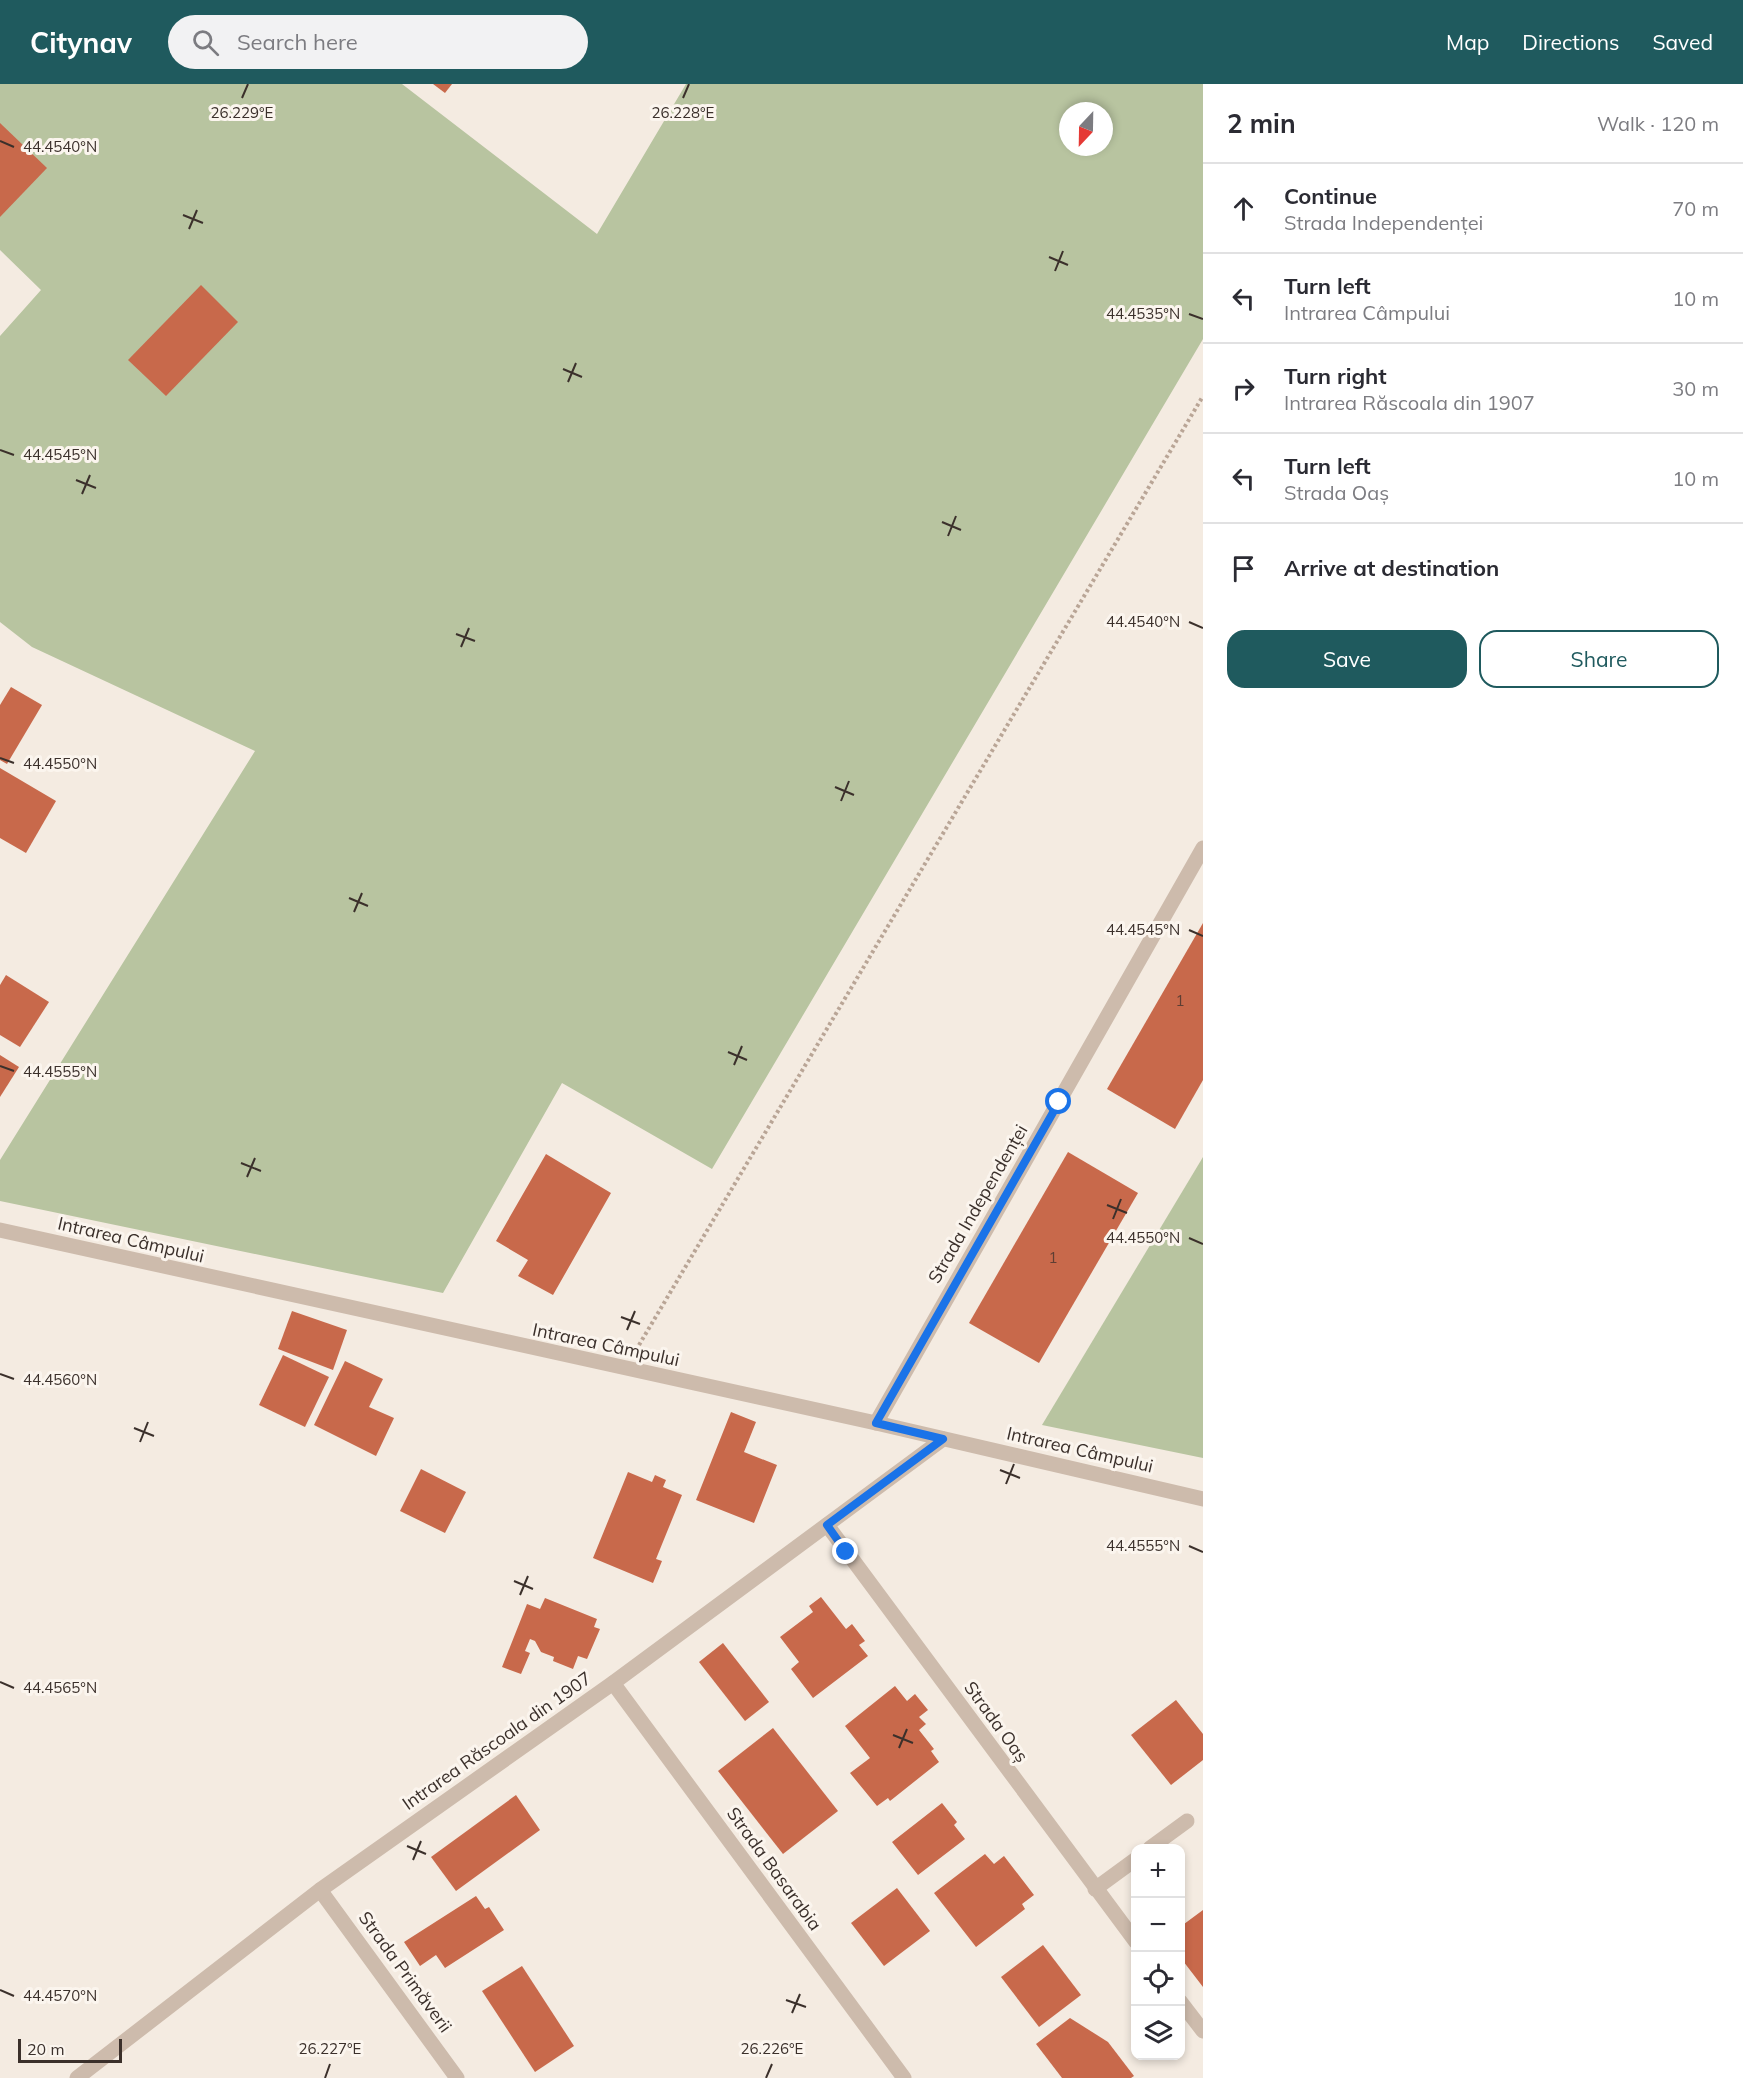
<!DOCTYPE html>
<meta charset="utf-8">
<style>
:root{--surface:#fff;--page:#f2f2f3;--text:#2b2b33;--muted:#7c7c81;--line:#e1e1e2;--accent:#1f5a5e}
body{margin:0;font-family:Mulish,sans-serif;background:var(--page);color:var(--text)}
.controls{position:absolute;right:18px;bottom:18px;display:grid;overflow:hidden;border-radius:12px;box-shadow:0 3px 9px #0003}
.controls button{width:54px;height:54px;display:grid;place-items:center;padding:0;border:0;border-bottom:2px solid var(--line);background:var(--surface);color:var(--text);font:30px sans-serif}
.compass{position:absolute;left:1059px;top:18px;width:54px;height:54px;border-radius:50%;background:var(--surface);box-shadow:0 3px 9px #0003;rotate:202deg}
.scale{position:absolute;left:18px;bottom:15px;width:104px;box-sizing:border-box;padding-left:6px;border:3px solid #3b302b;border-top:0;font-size:16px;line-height:21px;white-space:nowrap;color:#3b302b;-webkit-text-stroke:4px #fbf5ee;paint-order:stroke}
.stop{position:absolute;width:18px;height:18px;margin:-14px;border:4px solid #1a73e8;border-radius:50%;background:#fff}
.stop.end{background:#1a73e8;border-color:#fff;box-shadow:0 2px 6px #0008}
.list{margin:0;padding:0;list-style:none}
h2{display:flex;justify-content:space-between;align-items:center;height:78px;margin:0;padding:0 24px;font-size:26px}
h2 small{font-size:20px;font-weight:400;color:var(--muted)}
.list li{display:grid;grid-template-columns:39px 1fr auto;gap:18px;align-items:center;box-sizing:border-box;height:90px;padding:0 24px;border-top:2px solid var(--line)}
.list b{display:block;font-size:22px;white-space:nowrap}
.list p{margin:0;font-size:20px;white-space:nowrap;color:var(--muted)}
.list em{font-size:20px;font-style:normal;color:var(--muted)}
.actions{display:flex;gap:12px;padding:18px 24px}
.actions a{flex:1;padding:14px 0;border:2px solid var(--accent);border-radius:18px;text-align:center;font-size:21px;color:var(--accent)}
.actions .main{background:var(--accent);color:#fff}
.icon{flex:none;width:33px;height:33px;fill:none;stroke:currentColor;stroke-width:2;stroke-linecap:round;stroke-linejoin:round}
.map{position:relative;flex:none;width:1203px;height:1994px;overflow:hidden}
header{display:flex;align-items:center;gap:36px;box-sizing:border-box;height:84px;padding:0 30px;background:var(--accent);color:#fff}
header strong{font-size:28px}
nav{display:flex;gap:33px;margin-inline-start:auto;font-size:21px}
.search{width:420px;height:54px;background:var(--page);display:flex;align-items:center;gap:15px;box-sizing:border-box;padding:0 21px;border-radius:33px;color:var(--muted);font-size:22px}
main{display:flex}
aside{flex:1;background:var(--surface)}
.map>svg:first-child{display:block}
.green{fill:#b8c4a0;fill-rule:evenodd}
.building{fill:#c8694b}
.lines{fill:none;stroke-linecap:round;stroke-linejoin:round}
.path{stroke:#b9a596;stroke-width:4;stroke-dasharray:3 3;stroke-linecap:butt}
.minor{stroke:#cdbbac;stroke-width:15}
.route{stroke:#1a73e8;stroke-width:8}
.ticks{fill:none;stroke:#3b302b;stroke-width:2}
.labels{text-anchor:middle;stroke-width:6;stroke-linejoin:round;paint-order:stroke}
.number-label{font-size:15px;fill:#5e3e33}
.street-label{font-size:18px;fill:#3b302b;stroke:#fbf5ee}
.ticks-label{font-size:15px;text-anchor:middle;fill:#3b302b;stroke:#fbf5ee;stroke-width:6;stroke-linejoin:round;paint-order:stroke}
</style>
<header>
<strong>Citynav</strong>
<div class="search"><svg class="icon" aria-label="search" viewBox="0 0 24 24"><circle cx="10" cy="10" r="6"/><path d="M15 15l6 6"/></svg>Search here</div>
<nav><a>Map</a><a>Directions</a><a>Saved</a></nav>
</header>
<main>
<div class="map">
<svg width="1203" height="1994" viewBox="0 0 1203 1994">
<rect width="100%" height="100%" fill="#f4ebe1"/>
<!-- green -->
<g class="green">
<path d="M 0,0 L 402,0 L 597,150 L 686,0 L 1203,0 L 1203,255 L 712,1085 L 562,999 L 443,1209 L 0,1117 L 0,1076 L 255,667 L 32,563 L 0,538 L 0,252 L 41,206 L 0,166 ZM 1068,27 L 1104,27 L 1104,63 L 1068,63 Z"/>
<path d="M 1203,1073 L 1203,1374 L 1042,1341 Z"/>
</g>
<!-- building -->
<g class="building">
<path d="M 433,0 L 452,0 L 445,9 Z"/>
<path d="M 0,39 L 47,84 L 0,133 Z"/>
<path d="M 201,201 L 238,238 L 166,312 L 128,276 Z"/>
<path d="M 11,603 L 42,621 L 7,680 L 0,676 L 0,621 Z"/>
<path d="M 0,684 L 56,717 L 26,769 L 0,754 Z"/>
<path d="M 1203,839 L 1203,996 L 1175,1045 L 1107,1005 Z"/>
<path d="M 6,891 L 49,918 L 20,963 L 0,951 L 0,901 Z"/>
<path d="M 0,971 L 19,983 L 0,1013 Z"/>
<path d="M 1068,1068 L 1138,1109 L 1039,1279 L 969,1239 Z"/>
<path d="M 546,1070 L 611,1109 L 553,1211 L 518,1192 L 528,1176 L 496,1157 Z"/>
<path d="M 292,1227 L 347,1246 L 333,1286 L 278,1265 Z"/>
<path d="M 283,1271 L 329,1293 L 305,1343 L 259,1321 Z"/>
<path d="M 345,1277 L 383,1295 L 369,1323 L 394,1334 L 376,1372 L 314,1341 Z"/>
<path d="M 731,1328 L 756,1338 L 744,1368 L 777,1381 L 754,1439 L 696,1416 Z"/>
<path d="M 421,1385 L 466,1408 L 445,1449 L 400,1427 Z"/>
<path d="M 628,1388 L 652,1398 L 655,1391 L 666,1396 L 663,1403 L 682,1411 L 656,1475 L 662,1477 L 653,1499 L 593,1474 Z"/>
<path d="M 821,1513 L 846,1545 L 852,1540 L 865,1557 L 859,1561 L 868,1572 L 813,1614 L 791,1585 L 799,1578 L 780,1553 L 813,1528 L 809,1522 Z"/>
<path d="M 545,1514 L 597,1535 L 594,1543 L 600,1545 L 587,1575 L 578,1572 L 573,1585 L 553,1577 L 554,1573 L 541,1568 L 535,1557 L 530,1555 L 525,1567 L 530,1569 L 521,1590 L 502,1583 L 527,1520 L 540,1525 Z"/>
<path d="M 723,1559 L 769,1618 L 745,1637 L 699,1578 Z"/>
<path d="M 895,1602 L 907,1617 L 915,1610 L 928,1626 L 919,1633 L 926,1640 L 919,1646 L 934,1665 L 931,1667 L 939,1678 L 890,1717 L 888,1714 L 877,1722 L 850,1689 L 870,1674 L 845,1642 Z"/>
<path d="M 1176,1616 L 1203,1650 L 1203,1676 L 1171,1701 L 1131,1651 Z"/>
<path d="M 773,1644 L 838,1727 L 783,1770 L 718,1687 Z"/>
<path d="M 516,1711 L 540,1746 L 456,1807 L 431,1773 Z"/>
<path d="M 942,1719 L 957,1738 L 954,1741 L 965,1755 L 918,1791 L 892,1758 Z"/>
<path d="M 985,1770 L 994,1780 L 1004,1772 L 1034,1811 L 1022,1820 L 1025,1825 L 976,1863 L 934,1809 Z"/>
<path d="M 897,1804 L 930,1847 L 884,1882 L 851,1839 Z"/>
<path d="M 476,1812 L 485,1825 L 489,1823 L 504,1846 L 445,1884 L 436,1871 L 420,1882 L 404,1858 Z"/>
<path d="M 1203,1826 L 1203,1903 L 1180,1873 L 1180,1852 L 1183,1850 L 1180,1843 Z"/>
<path d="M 1043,1861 L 1081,1911 L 1039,1943 L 1001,1893 Z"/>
<path d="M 522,1882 L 574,1962 L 535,1988 L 482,1907 Z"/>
<path d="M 1070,1934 L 1108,1958 L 1134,1992 L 1131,1994 L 1062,1994 L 1036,1960 Z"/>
</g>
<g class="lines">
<!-- path -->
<path class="path" d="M 639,1261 L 1203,312"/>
<!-- minor -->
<g class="minor">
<path d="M 0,1146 L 876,1339 L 1203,1415"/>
<path d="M 876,1339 L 1203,764"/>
<path d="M 827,1441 L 1136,1858"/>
<path d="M 613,1599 L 904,1994"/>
<path d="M 1150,1764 L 1187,1737"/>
<path d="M 1095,1805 L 1136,1775"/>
<path d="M 320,1806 L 457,1994"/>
<path d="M 1180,1917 L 1203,1947"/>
<path d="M 77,1994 L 320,1806 L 613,1599 L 943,1355"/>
</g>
</g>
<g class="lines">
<!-- route -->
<path class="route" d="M 846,1468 L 827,1441 L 943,1355 L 876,1339 L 1059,1018"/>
</g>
<!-- ticks -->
<path class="ticks" d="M 242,14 L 248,0M 683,14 L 689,0M 0,57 L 14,63M 183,131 L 203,139M 189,145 L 197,126M 1049,173 L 1068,181M 1055,187 L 1063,167M 1189,230 L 1203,235M 563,285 L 582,293M 568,298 L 576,279M 0,366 L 14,371M 76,396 L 96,404M 82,410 L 90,391M 942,438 L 961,446M 948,452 L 956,432M 1189,538 L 1203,544M 456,550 L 475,557M 461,563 L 469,544M 0,674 L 14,679M 835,703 L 854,711M 841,717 L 849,697M 349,814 L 368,822M 354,828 L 362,809M 1189,846 L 1203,852M 728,968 L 747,976M 734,981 L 742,962M 0,982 L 14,987M 241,1079 L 261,1087M 247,1093 L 255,1074M 1107,1121 L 1127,1129M 1113,1135 L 1121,1115M 1189,1154 L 1203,1160M 621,1233 L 640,1240M 627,1246 L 635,1227M 0,1290 L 14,1295M 134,1344 L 154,1352M 140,1358 L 148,1338M 1000,1386 L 1020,1394M 1006,1400 L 1014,1380M 1189,1462 L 1203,1468M 514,1497 L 533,1505M 520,1511 L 528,1492M 0,1598 L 14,1604M 893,1651 L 913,1659M 899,1664 L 907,1645M 407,1762 L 426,1770M 413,1776 L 421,1757M 0,1906 L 14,1912M 786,1916 L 806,1923M 792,1929 L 800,1910M 325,1994 L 330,1980M 766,1994 L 772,1980"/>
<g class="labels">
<!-- number labels -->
<g class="number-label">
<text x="1180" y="922">1</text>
<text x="1053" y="1179">1</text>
</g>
<!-- street labels -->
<g class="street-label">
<text transform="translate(978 1120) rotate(-60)" y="6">Strada Independenței</text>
<text transform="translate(131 1156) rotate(13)" y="6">Intrarea Câmpului</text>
<text transform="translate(606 1261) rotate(12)" y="6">Intrarea Câmpului</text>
<text transform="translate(1080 1366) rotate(13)" y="6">Intrarea Câmpului</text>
<text transform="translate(996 1638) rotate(54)" y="6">Strada Oaș</text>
<text transform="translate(497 1657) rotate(-35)" y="6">Intrarea Răscoala din 1907</text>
<text transform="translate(774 1785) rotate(54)" y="6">Strada Basarabia</text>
<text transform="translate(405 1888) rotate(54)" y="6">Strada Primăverii</text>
</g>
</g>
<g class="ticks-label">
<text x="242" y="34">26.229°E</text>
<text x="683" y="34">26.228°E</text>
<text x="60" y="68">44.4540°N</text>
<text x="1143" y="235">44.4535°N</text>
<text x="60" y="376">44.4545°N</text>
<text x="1143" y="543">44.4540°N</text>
<text x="60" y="685">44.4550°N</text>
<text x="1143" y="851">44.4545°N</text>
<text x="60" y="993">44.4555°N</text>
<text x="1143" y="1159">44.4550°N</text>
<text x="60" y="1301">44.4560°N</text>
<text x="1143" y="1467">44.4555°N</text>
<text x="60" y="1609">44.4565°N</text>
<text x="60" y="1917">44.4570°N</text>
<text x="330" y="1970">26.227°E</text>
<text x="772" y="1970">26.226°E</text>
</g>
</svg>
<div class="controls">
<button>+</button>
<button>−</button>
<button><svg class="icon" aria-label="locate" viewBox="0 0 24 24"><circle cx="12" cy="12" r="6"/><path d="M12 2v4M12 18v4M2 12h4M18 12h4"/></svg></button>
<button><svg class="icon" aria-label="layers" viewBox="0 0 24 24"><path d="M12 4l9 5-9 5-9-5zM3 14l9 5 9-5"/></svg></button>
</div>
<svg class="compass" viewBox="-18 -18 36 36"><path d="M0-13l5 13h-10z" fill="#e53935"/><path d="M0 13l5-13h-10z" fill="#7c7c81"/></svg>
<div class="scale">20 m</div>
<div class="stop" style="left:1059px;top:1018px"></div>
<div class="stop end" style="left:846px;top:1468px"></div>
</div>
<aside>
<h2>2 min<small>Walk · 120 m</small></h2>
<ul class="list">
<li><svg class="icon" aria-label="ahead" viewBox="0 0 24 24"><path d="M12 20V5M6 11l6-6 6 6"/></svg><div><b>Continue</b><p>Strada Independenței</p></div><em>70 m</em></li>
<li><svg class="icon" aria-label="left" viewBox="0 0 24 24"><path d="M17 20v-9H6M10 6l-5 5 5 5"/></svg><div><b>Turn left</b><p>Intrarea Câmpului</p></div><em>10 m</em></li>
<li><svg class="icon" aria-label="right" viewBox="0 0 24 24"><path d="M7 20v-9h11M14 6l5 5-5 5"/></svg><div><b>Turn right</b><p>Intrarea Răscoala din 1907</p></div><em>30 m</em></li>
<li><svg class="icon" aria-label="left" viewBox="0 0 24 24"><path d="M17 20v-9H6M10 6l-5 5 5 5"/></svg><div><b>Turn left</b><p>Strada Oaș</p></div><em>10 m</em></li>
<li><svg class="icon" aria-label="arrive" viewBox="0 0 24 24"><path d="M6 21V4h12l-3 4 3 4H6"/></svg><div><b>Arrive at destination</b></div></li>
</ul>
<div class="actions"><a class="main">Save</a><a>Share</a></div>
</aside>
</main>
